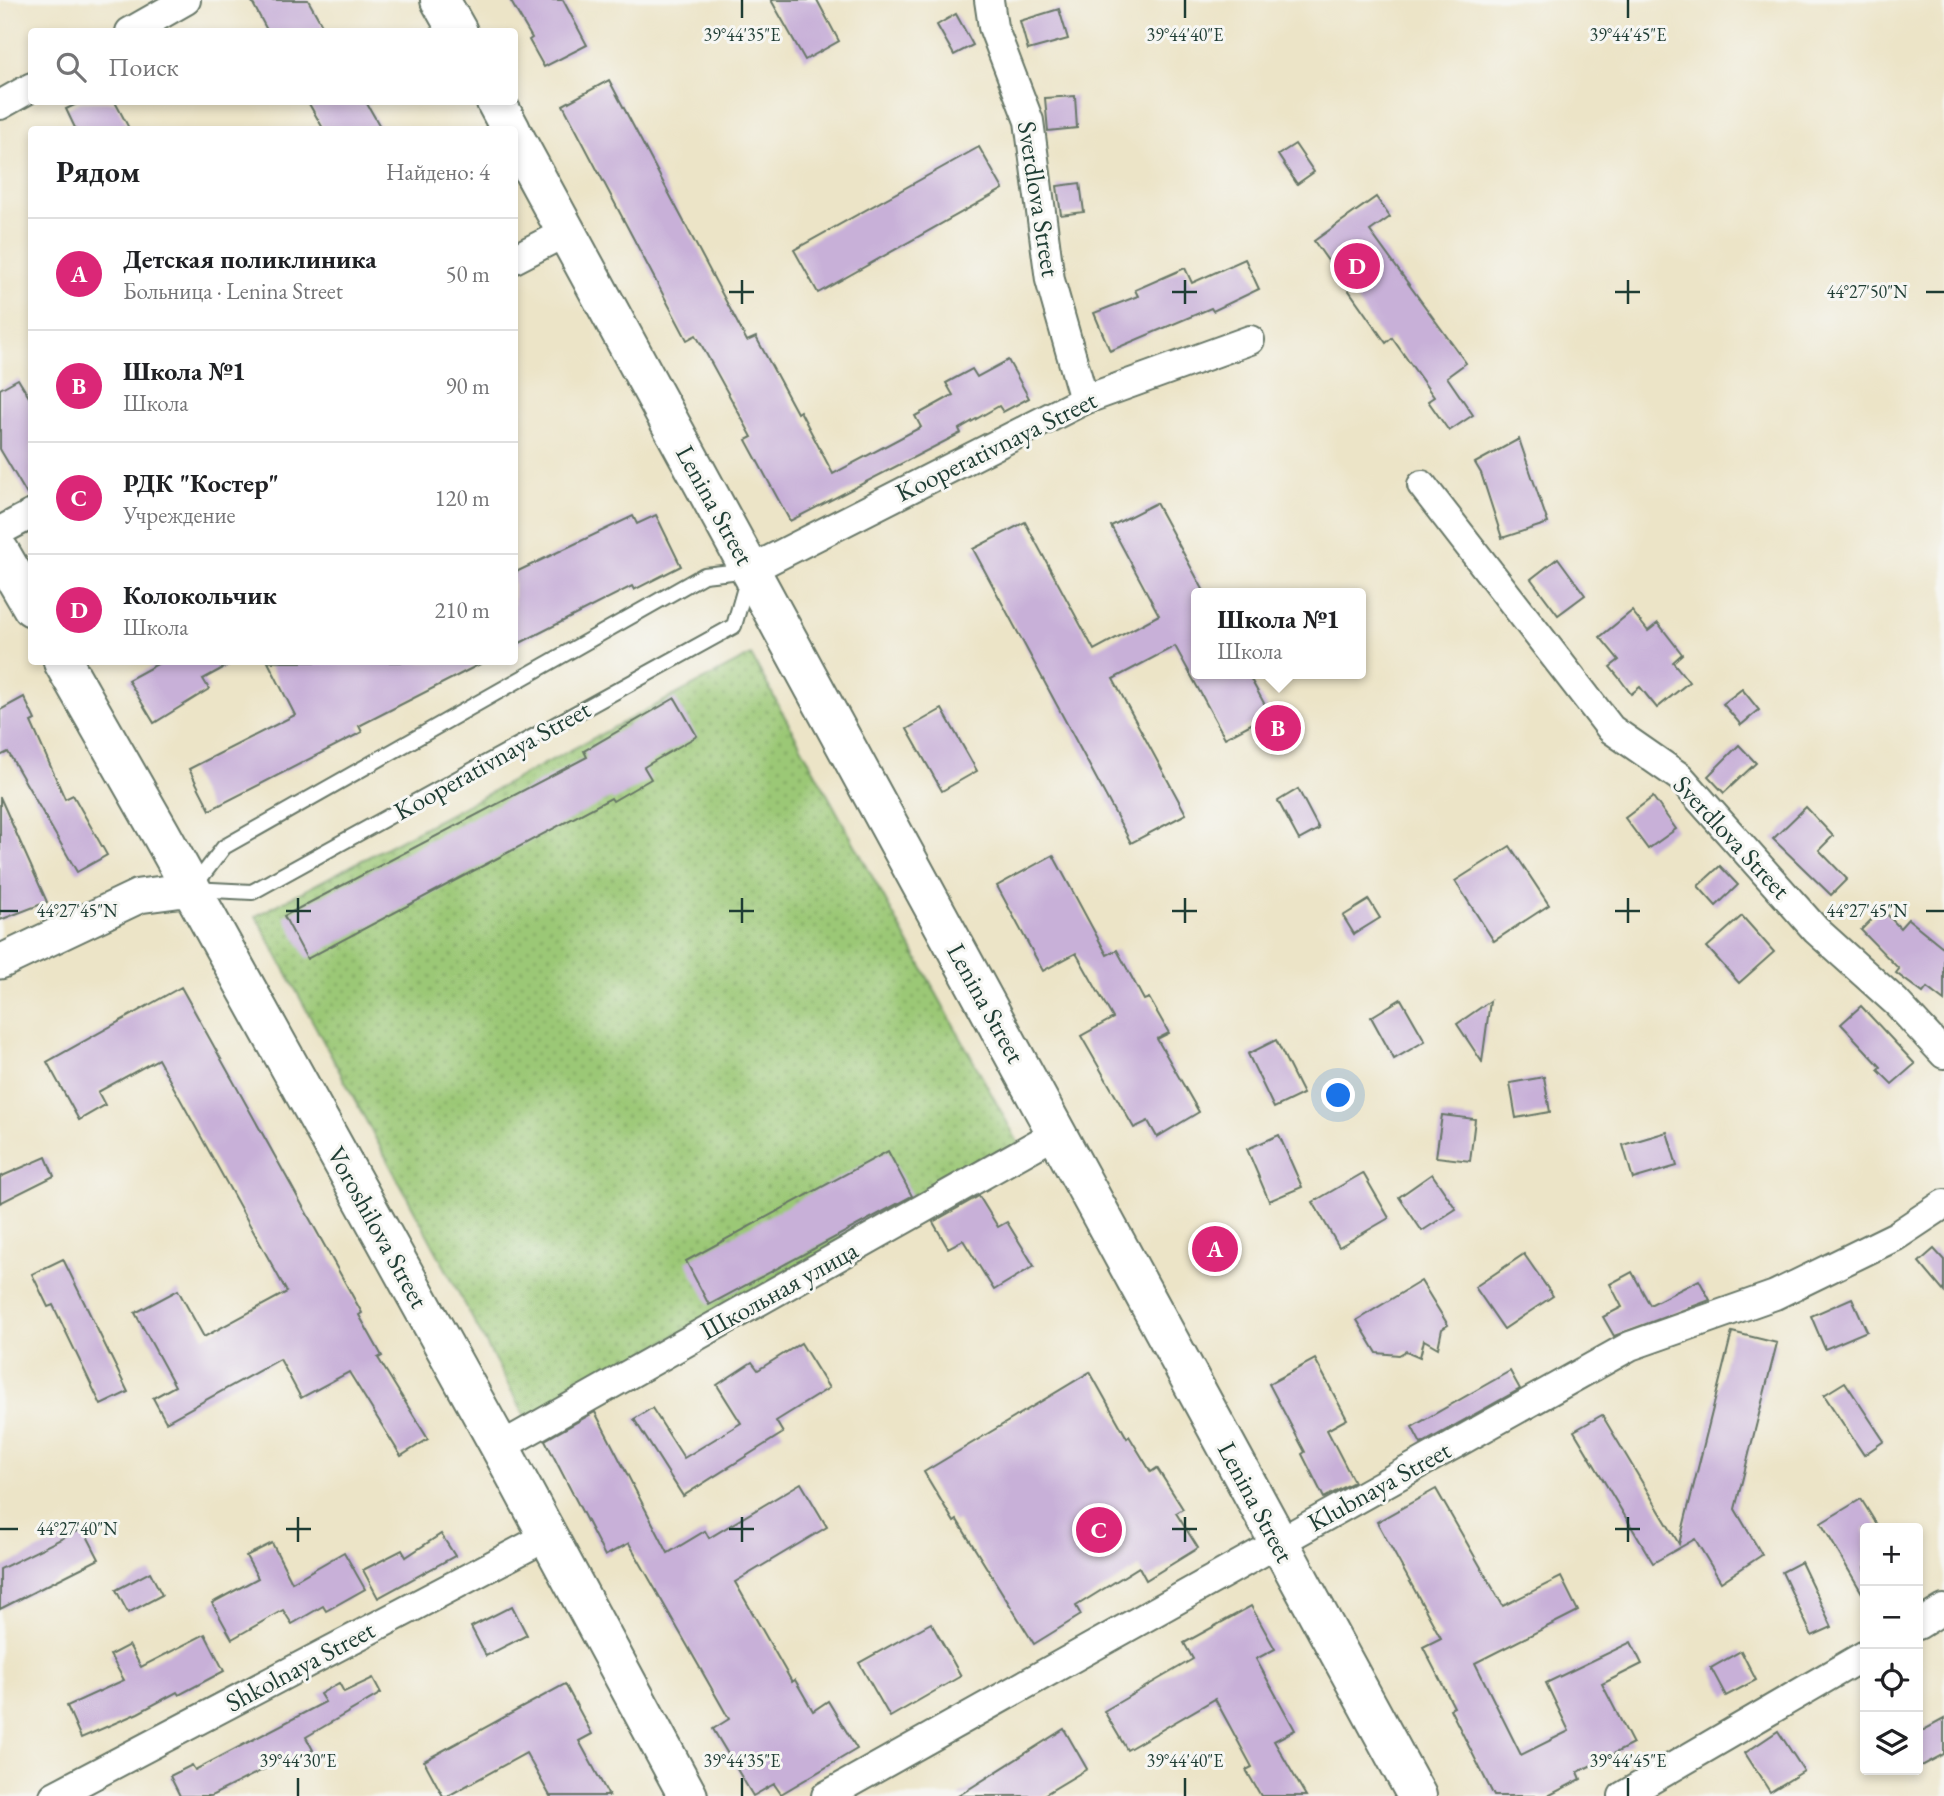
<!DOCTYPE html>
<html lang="ru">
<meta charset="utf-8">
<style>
:root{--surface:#fff;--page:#f6f6f6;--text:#202124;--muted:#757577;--line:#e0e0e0;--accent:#db2777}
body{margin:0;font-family:"EB Garamond",serif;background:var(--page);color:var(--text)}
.controls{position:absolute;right:21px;bottom:21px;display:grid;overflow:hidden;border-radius:7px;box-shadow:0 4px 10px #0003}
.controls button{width:63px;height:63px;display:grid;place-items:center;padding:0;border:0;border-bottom:2px solid var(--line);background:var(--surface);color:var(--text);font:35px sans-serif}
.you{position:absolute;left:1339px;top:1096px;width:24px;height:24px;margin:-18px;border:5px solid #fff;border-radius:50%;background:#1a73e8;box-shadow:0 0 0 10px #1a73e833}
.badge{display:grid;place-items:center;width:46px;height:46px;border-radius:50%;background:var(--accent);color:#fff;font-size:23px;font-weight:700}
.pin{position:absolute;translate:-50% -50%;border:4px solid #fff;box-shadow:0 2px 7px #0006}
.popup{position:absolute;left:1191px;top:588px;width:175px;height:91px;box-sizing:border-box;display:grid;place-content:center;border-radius:7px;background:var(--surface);filter:drop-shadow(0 2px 5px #0005);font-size:23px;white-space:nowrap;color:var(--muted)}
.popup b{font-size:26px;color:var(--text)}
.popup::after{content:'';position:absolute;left:50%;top:100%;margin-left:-14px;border:14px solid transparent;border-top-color:var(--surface)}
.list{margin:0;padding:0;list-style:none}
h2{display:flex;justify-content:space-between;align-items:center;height:91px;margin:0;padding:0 28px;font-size:30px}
h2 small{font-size:23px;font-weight:400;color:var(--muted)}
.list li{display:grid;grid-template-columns:46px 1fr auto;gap:21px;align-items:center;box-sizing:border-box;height:112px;padding:0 28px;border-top:2px solid var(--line)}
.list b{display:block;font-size:26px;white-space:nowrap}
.list p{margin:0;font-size:23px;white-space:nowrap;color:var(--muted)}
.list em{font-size:23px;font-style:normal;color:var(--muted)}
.icon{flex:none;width:38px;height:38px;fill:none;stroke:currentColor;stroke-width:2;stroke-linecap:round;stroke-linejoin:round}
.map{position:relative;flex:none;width:1944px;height:1796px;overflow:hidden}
.search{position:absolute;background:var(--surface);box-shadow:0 4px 10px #0003;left:28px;top:28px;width:490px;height:77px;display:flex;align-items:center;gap:18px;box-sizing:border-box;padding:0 24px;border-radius:7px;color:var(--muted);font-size:26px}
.panel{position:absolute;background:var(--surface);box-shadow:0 4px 10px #0003;left:28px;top:126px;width:490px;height:539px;border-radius:7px}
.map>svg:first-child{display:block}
.park{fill:url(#park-dots);stroke:#5d8255;stroke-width:2}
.building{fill:#c8b0d8}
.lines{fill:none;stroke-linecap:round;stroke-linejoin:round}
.service-casing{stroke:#677767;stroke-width:18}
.minor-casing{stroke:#677767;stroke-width:32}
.tertiary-casing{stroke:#677767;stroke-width:37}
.secondary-casing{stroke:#677767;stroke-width:42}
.service{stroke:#fff;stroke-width:14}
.minor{stroke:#fff;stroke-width:28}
.tertiary{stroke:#fff;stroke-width:33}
.secondary{stroke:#fff;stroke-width:38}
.ticks{fill:none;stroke:#1f3d34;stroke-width:2.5}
.labels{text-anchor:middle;stroke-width:6;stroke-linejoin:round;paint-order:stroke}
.street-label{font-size:26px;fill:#1f3d34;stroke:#f6f6f2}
.ticks-label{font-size:18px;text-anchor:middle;fill:#1f3d34;stroke:#f6f6f2;stroke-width:6;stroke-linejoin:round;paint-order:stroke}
</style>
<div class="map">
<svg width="1944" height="1796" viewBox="0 0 1944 1796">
<defs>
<pattern id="park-dots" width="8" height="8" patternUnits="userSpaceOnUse" patternTransform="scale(1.75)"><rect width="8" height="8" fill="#9bc876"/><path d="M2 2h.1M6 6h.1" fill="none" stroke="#7ea462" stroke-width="1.8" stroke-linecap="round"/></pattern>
</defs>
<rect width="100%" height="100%" fill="#f6f6f2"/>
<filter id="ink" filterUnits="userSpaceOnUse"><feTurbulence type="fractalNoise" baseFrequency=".0143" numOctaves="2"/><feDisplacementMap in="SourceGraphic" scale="14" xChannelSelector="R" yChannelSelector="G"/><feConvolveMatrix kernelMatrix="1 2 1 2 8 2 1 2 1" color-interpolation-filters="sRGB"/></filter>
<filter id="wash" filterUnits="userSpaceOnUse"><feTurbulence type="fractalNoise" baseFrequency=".00686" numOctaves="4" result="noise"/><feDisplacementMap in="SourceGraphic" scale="28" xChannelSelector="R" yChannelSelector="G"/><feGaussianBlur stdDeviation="1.57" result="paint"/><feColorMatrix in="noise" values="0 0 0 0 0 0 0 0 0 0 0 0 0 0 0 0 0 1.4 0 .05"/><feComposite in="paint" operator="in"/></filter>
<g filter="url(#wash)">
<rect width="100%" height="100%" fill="#ece4c7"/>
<!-- park -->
<path class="park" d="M 751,655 L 1020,1146 L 526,1418 L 256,916 Z"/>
<g id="blocks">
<!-- building -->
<g class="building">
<path d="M 251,0 L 308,0 L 326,32 L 268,32 Z"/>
<path d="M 510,0 L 563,0 L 587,45 L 544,67 L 529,40 L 532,38 Z"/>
<path d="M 771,0 L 817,0 L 839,41 L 805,60 Z"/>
<path d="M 1059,9 L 1068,39 L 1028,50 L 1020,21 Z"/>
<path d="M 956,14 L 973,45 L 954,55 L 937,25 Z"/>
<path d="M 609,80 L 747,341 L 756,337 L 797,413 L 800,411 L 833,474 L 921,427 L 915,416 L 953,395 L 946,383 L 972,369 L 977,377 L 1008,360 L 1029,398 L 1003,412 L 999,406 L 959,429 L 961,433 L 790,521 L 746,440 L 752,437 L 696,335 L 687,340 L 563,105 Z"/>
<path d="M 1075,96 L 1077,128 L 1048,131 L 1045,98 Z"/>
<path d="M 81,102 L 115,102 L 130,130 L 76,130 L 66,109 Z"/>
<path d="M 308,102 L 366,102 L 382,130 L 324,130 Z"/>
<path d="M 1295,144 L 1314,172 L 1297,184 L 1278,155 Z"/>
<path d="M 979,147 L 1003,189 L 818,293 L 794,250 Z"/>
<path d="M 1080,183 L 1084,212 L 1061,215 L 1057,186 Z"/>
<path d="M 1376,197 L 1390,217 L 1370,231 L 1466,363 L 1447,377 L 1473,415 L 1449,431 L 1428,401 L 1434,397 L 1392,338 L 1386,343 L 1314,241 Z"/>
<path d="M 1245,259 L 1259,289 L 1213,311 L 1211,308 L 1110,351 L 1094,313 L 1138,296 L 1135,290 L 1185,268 L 1192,283 Z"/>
<path d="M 18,379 L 32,402 L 32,498 L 29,498 L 0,449 L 0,389 Z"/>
<path d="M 1519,439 L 1548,523 L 1502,538 L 1481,473 L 1475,463 Z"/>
<path d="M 1156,503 L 1205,593 L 1196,593 L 1196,674 L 1248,674 L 1270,714 L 1225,738 L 1175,646 L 1113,679 L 1186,814 L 1131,843 L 973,549 L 1025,522 L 1094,650 L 1159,615 L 1111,526 Z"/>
<path d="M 656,515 L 681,566 L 634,590 L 632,586 L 514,646 L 514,573 L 633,516 L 637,524 Z"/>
<path d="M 1558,558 L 1585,595 L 1558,615 L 1531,579 Z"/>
<path d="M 1632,611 L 1648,631 L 1658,623 L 1682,654 L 1673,662 L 1689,682 L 1657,708 L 1640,687 L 1631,694 L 1620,679 L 1610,667 L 1619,660 L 1600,637 Z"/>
<path d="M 161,662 L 234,662 L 203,679 L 209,689 L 154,723 L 128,680 Z"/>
<path d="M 268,662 L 484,662 L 359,726 L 362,732 L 210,810 L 189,769 L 295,715 Z"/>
<path d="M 1742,689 L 1759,710 L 1741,725 L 1723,704 Z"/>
<path d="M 24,697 L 35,720 L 31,722 L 65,799 L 73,795 L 107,855 L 77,872 L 8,752 L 0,756 L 0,710 Z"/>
<path d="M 675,698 L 697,736 L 644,767 L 651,779 L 613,801 L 611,798 L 307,959 L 284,916 L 587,757 L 584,751 Z"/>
<path d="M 942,709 L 977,771 L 942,791 L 907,729 Z"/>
<path d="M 1739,745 L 1756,763 L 1724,793 L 1708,776 Z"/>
<path d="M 1298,789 L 1319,829 L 1299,840 L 1278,801 Z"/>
<path d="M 0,797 L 47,902 L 0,920 Z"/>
<path d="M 1653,797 L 1676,829 L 1648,849 L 1625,818 Z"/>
<path d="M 1806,807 L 1833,836 L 1819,850 L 1847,879 L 1831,895 L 1773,839 Z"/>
<path d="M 1510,846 L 1549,905 L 1494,941 L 1455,881 Z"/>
<path d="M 1053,855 L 1107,955 L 1117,950 L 1144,1000 L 1149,998 L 1169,1033 L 1157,1039 L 1199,1112 L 1157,1137 L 1148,1121 L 1134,1128 L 1081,1036 L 1113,1018 L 1076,953 L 1043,971 L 997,886 Z"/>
<path d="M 1720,866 L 1738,885 L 1716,906 L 1698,886 Z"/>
<path d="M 1369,900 L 1380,918 L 1354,934 L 1343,916 Z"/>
<path d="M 1882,909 L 1900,928 L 1908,919 L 1944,948 L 1944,1001 L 1927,988 L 1923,993 L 1896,973 L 1899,969 L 1861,930 Z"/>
<path d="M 1742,916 L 1774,952 L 1739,983 L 1707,947 Z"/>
<path d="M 181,987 L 362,1313 L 359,1315 L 382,1356 L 378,1358 L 428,1439 L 401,1456 L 349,1372 L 301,1398 L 280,1359 L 166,1422 L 153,1398 L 175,1386 L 135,1313 L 178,1290 L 204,1337 L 287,1292 L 158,1059 L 98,1092 L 105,1105 L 79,1120 L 47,1062 Z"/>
<path d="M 1401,999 L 1425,1041 L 1394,1059 L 1371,1017 Z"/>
<path d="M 1490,1001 L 1482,1062 L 1457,1024 Z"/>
<path d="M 1861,1006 L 1915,1064 L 1892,1084 L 1878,1070 L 1881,1067 L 1841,1024 Z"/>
<path d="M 1276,1040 L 1303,1094 L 1274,1108 L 1248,1054 Z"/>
<path d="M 1544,1077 L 1550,1112 L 1516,1118 L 1510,1083 Z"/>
<path d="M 1442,1115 L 1475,1119 L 1470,1161 L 1436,1157 Z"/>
<path d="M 1667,1132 L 1677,1166 L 1633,1179 L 1623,1145 Z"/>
<path d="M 1279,1135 L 1302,1187 L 1269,1201 L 1247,1149 Z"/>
<path d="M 888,1151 L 912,1196 L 709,1305 L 686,1261 Z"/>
<path d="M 46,1157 L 54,1176 L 0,1203 L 0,1177 Z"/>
<path d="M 1363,1173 L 1389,1218 L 1339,1247 L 1313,1202 Z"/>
<path d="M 1432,1174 L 1456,1209 L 1422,1231 L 1399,1197 Z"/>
<path d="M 979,1196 L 998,1227 L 1007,1222 L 1034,1266 L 994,1290 L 963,1240 L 948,1248 L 933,1222 Z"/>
<path d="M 1934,1249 L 1944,1260 L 1944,1292 L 1919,1262 Z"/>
<path d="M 1524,1254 L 1553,1296 L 1504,1329 L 1475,1287 Z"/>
<path d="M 63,1259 L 128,1392 L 101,1405 L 53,1305 L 48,1307 L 32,1274 Z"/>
<path d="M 1632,1272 L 1650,1305 L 1699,1280 L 1710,1300 L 1614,1336 L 1603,1317 L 1622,1307 L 1610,1284 Z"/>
<path d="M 1421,1281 L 1448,1325 L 1442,1329 L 1438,1348 L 1424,1340 L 1420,1357 L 1406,1351 L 1399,1355 L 1377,1353 L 1357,1320 Z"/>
<path d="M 1852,1298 L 1867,1331 L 1825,1349 L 1811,1316 Z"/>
<path d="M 1732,1332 L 1777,1343 L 1735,1509 L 1762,1555 L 1721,1582 L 1695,1539 L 1653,1563 L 1574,1431 L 1602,1415 L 1679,1544 Z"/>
<path d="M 801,1343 L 829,1388 L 776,1421 L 783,1433 L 683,1496 L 634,1419 L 652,1408 L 684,1458 L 741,1423 L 717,1385 L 752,1362 L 758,1370 Z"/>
<path d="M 1315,1359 L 1347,1419 L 1327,1430 L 1354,1482 L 1324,1498 L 1302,1454 L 1305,1452 L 1269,1384 Z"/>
<path d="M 1510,1371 L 1520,1389 L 1421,1444 L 1412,1427 Z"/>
<path d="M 1090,1372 L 1127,1438 L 1129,1436 L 1151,1472 L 1157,1468 L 1183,1509 L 1176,1513 L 1198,1548 L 1146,1580 L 1139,1567 L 1076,1606 L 1081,1615 L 1034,1644 L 957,1520 L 954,1522 L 924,1472 Z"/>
<path d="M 1845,1382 L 1884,1441 L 1864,1455 L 1824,1395 Z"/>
<path d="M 595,1412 L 668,1553 L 705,1531 L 709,1538 L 801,1483 L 827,1527 L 735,1582 L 792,1682 L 795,1680 L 813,1711 L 828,1701 L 857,1749 L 781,1794 L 774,1784 L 753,1796 L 713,1729 L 729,1719 L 629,1543 L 605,1556 L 545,1440 Z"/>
<path d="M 1436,1489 L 1503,1606 L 1561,1577 L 1578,1611 L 1475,1663 L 1521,1755 L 1569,1731 L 1546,1683 L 1631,1642 L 1642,1664 L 1602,1684 L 1633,1744 L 1578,1772 L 1581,1779 L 1548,1796 L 1494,1796 L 1450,1709 L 1454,1707 L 1423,1647 L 1441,1638 L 1377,1522 Z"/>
<path d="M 1861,1499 L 1879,1528 L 1865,1528 L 1865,1598 L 1821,1523 Z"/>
<path d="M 83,1528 L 99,1559 L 0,1609 L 0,1569 Z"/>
<path d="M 441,1534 L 455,1556 L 378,1598 L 363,1570 L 402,1550 L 406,1557 Z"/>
<path d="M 272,1543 L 292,1582 L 344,1552 L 365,1589 L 326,1611 L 323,1606 L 292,1624 L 283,1610 L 232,1639 L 212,1603 L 258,1578 L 246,1556 Z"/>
<path d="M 1801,1562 L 1832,1627 L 1812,1636 L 1782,1572 Z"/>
<path d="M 150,1572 L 162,1595 L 128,1613 L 116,1590 Z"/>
<path d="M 512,1606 L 527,1635 L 486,1656 L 471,1627 Z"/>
<path d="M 1251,1606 L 1275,1649 L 1256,1659 L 1295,1730 L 1274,1741 L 1306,1796 L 1261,1796 L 1246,1770 L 1252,1767 L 1215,1699 L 1127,1750 L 1104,1711 L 1193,1659 L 1184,1643 Z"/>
<path d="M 931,1623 L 961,1676 L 890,1717 L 859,1663 Z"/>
<path d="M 205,1634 L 224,1671 L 179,1695 L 177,1692 L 138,1713 L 81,1738 L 67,1706 L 124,1680 L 110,1655 L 129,1645 L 141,1667 Z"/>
<path d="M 1741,1651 L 1756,1680 L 1726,1696 L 1711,1668 Z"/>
<path d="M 373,1678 L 381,1693 L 306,1737 L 313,1750 L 289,1762 L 286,1758 L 211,1796 L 180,1796 L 170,1776 L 192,1765 L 195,1770 L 325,1702 L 320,1694 L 339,1683 L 344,1692 Z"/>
<path d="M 565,1684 L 592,1734 L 579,1741 L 609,1796 L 550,1796 L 526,1753 L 448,1796 L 443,1796 L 424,1761 Z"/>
<path d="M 1944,1719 L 1944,1754 L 1918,1768 L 1918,1733 Z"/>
<path d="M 1064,1729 L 1087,1769 L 1042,1796 L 958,1796 Z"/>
<path d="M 1778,1731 L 1804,1771 L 1770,1792 L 1745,1753 Z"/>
</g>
</g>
</g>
<g filter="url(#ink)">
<use href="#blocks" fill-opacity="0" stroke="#677767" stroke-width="2"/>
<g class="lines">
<defs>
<path id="service" d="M 750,570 L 734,626 L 252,892 L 192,889 L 224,847 L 704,575 Z"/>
<g id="minor">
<path d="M 989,0 L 993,27 L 1029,121 L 1050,280 L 1084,400"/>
<path d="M 130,32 L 186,0"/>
<path d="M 0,105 L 32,87"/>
<path d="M 514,259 L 566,232"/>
<path d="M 1422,485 L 1611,729 L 1680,777 L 1816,930 L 1896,1002 L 1944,1054"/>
<path d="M 0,531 L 32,514"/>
<path d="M 750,570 L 1084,400 L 1250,340"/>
<path d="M 500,1447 L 1057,1133"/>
<path d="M 1918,1625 L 1944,1609"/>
<path d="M 54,1796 L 546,1537"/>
<path d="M 826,1796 L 1630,1346 L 1775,1295 L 1896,1236 L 1944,1204"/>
<path d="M 1623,1796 L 1865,1655"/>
</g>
<path id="tertiary" d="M 0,962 L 139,896 L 192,889"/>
<g id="secondary">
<path d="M 440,0 L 458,32"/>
<path d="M 496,102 L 511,130"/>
<path d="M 514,136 L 1417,1796"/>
<path d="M 0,552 L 32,607"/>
<path d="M 63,662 L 161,834 L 500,1447 L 688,1796"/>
</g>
</defs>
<!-- service casing -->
<use href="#service" class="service-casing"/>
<!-- minor casing -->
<use href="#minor" class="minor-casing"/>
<!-- tertiary casing -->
<use href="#tertiary" class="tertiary-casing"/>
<!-- secondary casing -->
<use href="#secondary" class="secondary-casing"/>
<!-- service -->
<use href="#service" class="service"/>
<!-- minor -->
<use href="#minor" class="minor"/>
<!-- tertiary -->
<use href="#tertiary" class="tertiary"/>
<!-- secondary -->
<use href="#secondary" class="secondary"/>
</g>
</g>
<!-- ticks -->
<path class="ticks" d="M 742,0 L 742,18M 1185,0 L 1185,18M 1628,0 L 1628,18M 742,280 L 742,304M 1185,280 L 1185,304M 1628,280 L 1628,304M 729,292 L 754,292M 1172,292 L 1197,292M 1615,292 L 1640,292M 1926,292 L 1944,292M 298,898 L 298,923M 742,898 L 742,923M 1185,898 L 1185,923M 1628,898 L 1628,923M 0,911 L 18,911M 286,911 L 311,911M 729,911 L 754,911M 1172,911 L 1197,911M 1615,911 L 1640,911M 1926,911 L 1944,911M 298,1517 L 298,1542M 742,1517 L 742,1542M 1185,1517 L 1185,1542M 1628,1517 L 1628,1542M 0,1529 L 18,1529M 286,1529 L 311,1529M 729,1529 L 754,1529M 1172,1529 L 1197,1529M 1615,1529 L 1640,1529M 298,1778 L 298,1796M 742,1778 L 742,1796M 1185,1778 L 1185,1796M 1628,1778 L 1628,1796"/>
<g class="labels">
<!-- street labels -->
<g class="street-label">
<text transform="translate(1039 199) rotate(81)" y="9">Sverdlova Street</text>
<text transform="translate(996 446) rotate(-26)" y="9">Kooperativnaya Street</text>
<text transform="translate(715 505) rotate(61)" y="9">Lenina Street</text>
<text transform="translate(492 760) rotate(-29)" y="9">Kooperativnaya Street</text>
<text transform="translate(1732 837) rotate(47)" y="9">Sverdlova Street</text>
<text transform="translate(986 1003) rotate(61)" y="9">Lenina Street</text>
<text transform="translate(378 1227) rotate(61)" y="9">Voroshilova Street</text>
<text transform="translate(779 1290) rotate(-29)" y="9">Школьная улица</text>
<text transform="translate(1379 1486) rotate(-29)" y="9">Klubnaya Street</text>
<text transform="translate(1256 1502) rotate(62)" y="9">Lenina Street</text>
<text transform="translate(300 1666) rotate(-28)" y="9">Shkolnaya Street</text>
</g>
</g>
<g class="ticks-label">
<text x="742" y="41">39°44'35"E</text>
<text x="1185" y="41">39°44'40"E</text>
<text x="1628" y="41">39°44'45"E</text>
<text x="1867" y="298">44°27'50"N</text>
<text x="77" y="917">44°27'45"N</text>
<text x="1867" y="917">44°27'45"N</text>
<text x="77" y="1535">44°27'40"N</text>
<text x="298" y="1767">39°44'30"E</text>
<text x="742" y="1767">39°44'35"E</text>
<text x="1185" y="1767">39°44'40"E</text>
<text x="1628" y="1767">39°44'45"E</text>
</g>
</svg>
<div class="controls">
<button>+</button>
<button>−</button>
<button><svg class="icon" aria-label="locate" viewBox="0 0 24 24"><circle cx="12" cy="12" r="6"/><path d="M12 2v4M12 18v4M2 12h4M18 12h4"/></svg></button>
<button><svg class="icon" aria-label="layers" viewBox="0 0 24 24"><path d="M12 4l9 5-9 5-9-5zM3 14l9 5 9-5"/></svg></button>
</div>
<div class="you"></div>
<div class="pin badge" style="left:1215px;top:1249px">A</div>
<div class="pin badge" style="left:1278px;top:728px">B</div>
<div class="popup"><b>Школа №1</b>Школа</div>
<div class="pin badge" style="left:1099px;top:1530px">C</div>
<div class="pin badge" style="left:1357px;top:266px">D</div>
<div class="search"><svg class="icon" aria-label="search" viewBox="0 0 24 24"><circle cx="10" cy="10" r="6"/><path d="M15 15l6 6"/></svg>Поиск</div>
<section class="panel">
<h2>Рядом<small>Найдено: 4</small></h2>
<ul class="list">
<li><span class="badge">A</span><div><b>Детская поликлиника</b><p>Больница · Lenina Street</p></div><em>50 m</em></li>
<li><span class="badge">B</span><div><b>Школа №1</b><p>Школа</p></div><em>90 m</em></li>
<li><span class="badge">C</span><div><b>РДК &quot;Костер&quot;</b><p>Учреждение</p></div><em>120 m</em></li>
<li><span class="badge">D</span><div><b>Колокольчик</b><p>Школа</p></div><em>210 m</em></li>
</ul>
</section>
</div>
